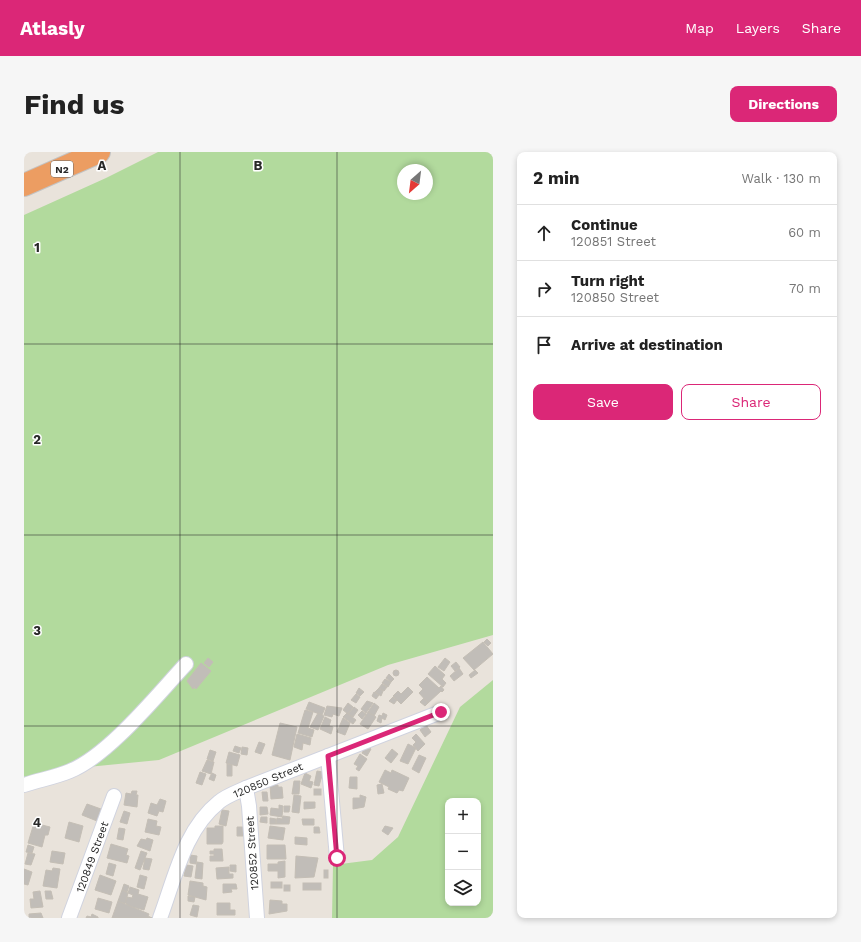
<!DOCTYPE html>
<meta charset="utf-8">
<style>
:root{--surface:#fff;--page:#f6f6f6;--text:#222;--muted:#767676;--line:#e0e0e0;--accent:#db2777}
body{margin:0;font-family:"Work Sans",sans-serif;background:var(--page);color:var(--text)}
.controls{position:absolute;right:12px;bottom:12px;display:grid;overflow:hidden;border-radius:8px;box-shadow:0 2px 6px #0003}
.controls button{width:36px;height:36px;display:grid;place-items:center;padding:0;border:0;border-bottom:1px solid var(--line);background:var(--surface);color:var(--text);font:20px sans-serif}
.compass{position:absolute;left:373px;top:12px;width:36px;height:36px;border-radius:50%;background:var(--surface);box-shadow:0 2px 6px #0003;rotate:208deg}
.stop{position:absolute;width:12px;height:12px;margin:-9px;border:3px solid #db2777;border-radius:50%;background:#fff}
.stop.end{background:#db2777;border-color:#fff;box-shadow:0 1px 4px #0008}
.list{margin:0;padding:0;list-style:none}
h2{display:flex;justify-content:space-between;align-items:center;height:52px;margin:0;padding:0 16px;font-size:17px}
h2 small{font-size:13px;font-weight:400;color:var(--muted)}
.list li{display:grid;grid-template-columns:26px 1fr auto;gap:12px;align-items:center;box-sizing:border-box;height:56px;padding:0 16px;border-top:1px solid var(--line)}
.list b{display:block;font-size:15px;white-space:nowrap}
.list p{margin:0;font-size:13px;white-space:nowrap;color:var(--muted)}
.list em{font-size:13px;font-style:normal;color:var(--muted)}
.actions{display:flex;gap:8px;padding:12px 16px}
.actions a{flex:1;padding:9px 0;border:1px solid var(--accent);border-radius:8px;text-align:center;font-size:14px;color:var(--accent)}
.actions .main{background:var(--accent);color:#fff}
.icon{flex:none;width:22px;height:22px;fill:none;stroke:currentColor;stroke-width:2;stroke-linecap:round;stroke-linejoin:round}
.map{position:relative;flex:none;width:469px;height:766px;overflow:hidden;border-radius:8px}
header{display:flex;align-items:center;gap:24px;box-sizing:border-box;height:56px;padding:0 20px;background:var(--accent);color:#fff}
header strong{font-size:19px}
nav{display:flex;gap:22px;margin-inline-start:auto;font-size:14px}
.intro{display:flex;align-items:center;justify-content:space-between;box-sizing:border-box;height:96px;padding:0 24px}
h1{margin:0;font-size:28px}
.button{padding:10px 18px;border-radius:8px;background:var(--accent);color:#fff;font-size:14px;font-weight:700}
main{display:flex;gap:24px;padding:0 24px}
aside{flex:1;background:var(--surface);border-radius:8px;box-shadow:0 2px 6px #0003}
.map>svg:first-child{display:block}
.green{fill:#b2da9d;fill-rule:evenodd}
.building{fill:#c1bdb8;stroke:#c4beb5}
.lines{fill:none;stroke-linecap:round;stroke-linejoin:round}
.minor-casing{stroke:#d0d3df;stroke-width:16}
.motorway-casing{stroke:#c3c3c3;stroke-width:24}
.minor{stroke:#fff;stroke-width:14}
.motorway{stroke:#ec9d62;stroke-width:22}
.route{stroke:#db2777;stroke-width:5}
.grid{fill:none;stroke:#282828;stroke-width:1;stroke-opacity:0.55}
.labels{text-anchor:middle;stroke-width:3;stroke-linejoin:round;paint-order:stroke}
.shield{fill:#fff;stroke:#686868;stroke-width:1}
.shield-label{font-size:10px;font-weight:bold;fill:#282828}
.street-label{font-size:11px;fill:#282828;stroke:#fff}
.grid-label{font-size:13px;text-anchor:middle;font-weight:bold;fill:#282828;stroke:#fff;stroke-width:3;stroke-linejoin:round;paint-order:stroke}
</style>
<header>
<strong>Atlasly</strong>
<nav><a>Map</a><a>Layers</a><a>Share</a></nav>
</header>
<div class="intro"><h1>Find us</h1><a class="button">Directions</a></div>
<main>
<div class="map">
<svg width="469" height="766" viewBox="0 0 469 766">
<rect width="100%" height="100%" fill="#e9e3db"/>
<!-- green -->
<g class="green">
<path d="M 134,0 L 469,0 L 469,483 L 364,513 L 135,608 L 33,618 L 0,629 L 0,63 L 82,26 ZM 379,18 L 403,18 L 403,42 L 379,42 Z"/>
<path d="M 469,528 L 469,766 L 308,766 L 309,713 L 348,708 L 374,685 L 436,555 ZM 424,649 L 454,649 L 454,751 L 424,751 Z"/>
</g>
<!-- building -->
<g class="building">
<path d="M 463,487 L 467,491 L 464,494 L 460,490 Z"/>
<path d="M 459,490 L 469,502 L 450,518 L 439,506 Z"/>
<path d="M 184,506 L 189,510 L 185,515 L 180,511 Z"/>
<path d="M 421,506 L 426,510 L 420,519 L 414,515 Z"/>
<path d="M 432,510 L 436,515 L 431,519 L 427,514 Z"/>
<path d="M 177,511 L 187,519 L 172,537 L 170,535 L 169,537 L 163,529 Z"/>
<path d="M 411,514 L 421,523 L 418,527 L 422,531 L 419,535 L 404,522 Z"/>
<path d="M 435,516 L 439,522 L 430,529 L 426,524 Z"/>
<circle cx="372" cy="521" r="3"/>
<path d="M 451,518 L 454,521 L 447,526 L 445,523 Z"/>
<path d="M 365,522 L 370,527 L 367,530 L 362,526 Z"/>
<path d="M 403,525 L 415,536 L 417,534 L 420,538 L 418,540 L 417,539 L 404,551 L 395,541 L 399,537 L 395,533 Z"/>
<path d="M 361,527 L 367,530 L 364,535 L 358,531 Z"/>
<path d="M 358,532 L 363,535 L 360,539 L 355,536 Z"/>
<path d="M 384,535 L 389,540 L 377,552 L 369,544 L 374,539 L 377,542 Z"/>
<path d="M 335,536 L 340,540 L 336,544 L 332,541 Z"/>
<path d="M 355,536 L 359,539 L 357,544 L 351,540 Z"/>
<path d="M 350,540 L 355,543 L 352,547 L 348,544 Z"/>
<path d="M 332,542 L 336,545 L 332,551 L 327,548 Z"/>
<path d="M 369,545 L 373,548 L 370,552 L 365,549 Z"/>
<path d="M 400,546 L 404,551 L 401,554 L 396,550 Z"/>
<path d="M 343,549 L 349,551 L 342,561 L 337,557 Z"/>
<path d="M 285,550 L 301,556 L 298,563 L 282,557 Z"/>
<path d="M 324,551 L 329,555 L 324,562 L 319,558 Z"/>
<path d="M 350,551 L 355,555 L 350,564 L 344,560 Z"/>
<path d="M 303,554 L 318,556 L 315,564 L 309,562 L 308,565 L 300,563 Z"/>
<path d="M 330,555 L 334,558 L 329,565 L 324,562 Z"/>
<path d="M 281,558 L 289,560 L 284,576 L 290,578 L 288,585 L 274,581 Z"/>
<path d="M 338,559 L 342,562 L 338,567 L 334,563 Z"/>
<path d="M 344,560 L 352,565 L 344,577 L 336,572 Z"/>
<path d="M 294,561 L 300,564 L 294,578 L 286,575 Z"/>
<path d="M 323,561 L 332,568 L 329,572 L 319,565 Z"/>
<path d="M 359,561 L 363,563 L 361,568 L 358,566 L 357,571 L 353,569 L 355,563 L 358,564 Z"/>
<path d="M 301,565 L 307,568 L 305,574 L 309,575 L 307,582 L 296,577 Z"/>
<path d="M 319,566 L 326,571 L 321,583 L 313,580 Z"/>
<path d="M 256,571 L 273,575 L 266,608 L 248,603 Z"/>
<path d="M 402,573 L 407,580 L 401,585 L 396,578 Z"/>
<path d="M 273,582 L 287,586 L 286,593 L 279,591 L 278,598 L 270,595 Z"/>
<path d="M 392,582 L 401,592 L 394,599 L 389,593 L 392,590 L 388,586 Z"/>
<path d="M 235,590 L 241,592 L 237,602 L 231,600 Z"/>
<path d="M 384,592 L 392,596 L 384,612 L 376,609 Z"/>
<path d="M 211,594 L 217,596 L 215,601 L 209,599 Z"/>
<path d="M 342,594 L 347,597 L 343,604 L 338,601 Z"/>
<path d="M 218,595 L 224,596 L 223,603 L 217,602 Z"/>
<path d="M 368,597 L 374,602 L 367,611 L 361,606 Z"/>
<path d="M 186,598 L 192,600 L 189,609 L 183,607 Z"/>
<path d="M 205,600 L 216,603 L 213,614 L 202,611 Z"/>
<path d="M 336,602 L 343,607 L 335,619 L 332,617 L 334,614 L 330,612 Z"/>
<path d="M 395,603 L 402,606 L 395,621 L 388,617 Z"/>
<path d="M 183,608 L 190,610 L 187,622 L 178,619 Z"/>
<path d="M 203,612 L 208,613 L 208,624 L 203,624 Z"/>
<path d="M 361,618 L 367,621 L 368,618 L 385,626 L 379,639 L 375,638 L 373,641 L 364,637 L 365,635 L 355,630 Z"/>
<path d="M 293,619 L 299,620 L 295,634 L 290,633 Z"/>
<path d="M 176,620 L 182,622 L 178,633 L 172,631 Z"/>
<path d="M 188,621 L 192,623 L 190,629 L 185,627 Z"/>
<path d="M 281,621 L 287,624 L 285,629 L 289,630 L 287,636 L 277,632 Z"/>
<path d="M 326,625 L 333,625 L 333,637 L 325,636 Z"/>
<path d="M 270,629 L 276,629 L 275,642 L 268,642 Z"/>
<path d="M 358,632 L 360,641 L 354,642 L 353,633 Z"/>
<path d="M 246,633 L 254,633 L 254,635 L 258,635 L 259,646 L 247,647 Z"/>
<rect x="290" y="637" width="7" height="6"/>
<path d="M 108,639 L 113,639 L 112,643 L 114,643 L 113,655 L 100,653 L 102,641 L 107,642 Z"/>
<path d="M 238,640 L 243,640 L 244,649 L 239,649 Z"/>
<path d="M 270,643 L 277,644 L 275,661 L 268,660 Z"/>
<path d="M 336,643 L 342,645 L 340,655 L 329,657 L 329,646 L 336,646 Z"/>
<path d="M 136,647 L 142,649 L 139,660 L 135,659 L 133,664 L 124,661 L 127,651 L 133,653 Z"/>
<path d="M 280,650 L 291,650 L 291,656 L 280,657 Z"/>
<path d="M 63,652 L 77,657 L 73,669 L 58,663 Z"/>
<path d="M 255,653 L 259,654 L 258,665 L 246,663 L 247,656 L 255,657 Z"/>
<path d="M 260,654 L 266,654 L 265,660 L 260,660 Z"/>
<path d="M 236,655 L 243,655 L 244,662 L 236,663 Z"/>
<path d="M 198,658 L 205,659 L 202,674 L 195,672 Z"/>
<path d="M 100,659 L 106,661 L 103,672 L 96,670 Z"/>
<path d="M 259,664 L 266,665 L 265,672 L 252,672 L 253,666 L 258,667 Z"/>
<path d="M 237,665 L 243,665 L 243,671 L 236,670 Z"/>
<path d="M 246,666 L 252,667 L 252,672 L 246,672 Z"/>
<path d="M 124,667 L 133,669 L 132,674 L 137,675 L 135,683 L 121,680 Z"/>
<path d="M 278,667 L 290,667 L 290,673 L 279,673 Z"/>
<path d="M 45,670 L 59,674 L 55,690 L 41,686 Z"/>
<path d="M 10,671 L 26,675 L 24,683 L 21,683 L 18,695 L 4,691 Z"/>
<path d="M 191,674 L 199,674 L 199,690 L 198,692 L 183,692 L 183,676 L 191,676 Z"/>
<path d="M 246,674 L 261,676 L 259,688 L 244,686 Z"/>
<path d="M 361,674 L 369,676 L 364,683 L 358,679 Z"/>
<path d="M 213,675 L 221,675 L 219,678 L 219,684 L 213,684 Z"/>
<path d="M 290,675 L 295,675 L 296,681 L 290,681 Z"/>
<path d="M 95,676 L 101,677 L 99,688 L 93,687 Z"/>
<path d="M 271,685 L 283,686 L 283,693 L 271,692 Z"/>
<path d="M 123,686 L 129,688 L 126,699 L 113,694 L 117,687 L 122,688 Z"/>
<path d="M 87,692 L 104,697 L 102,703 L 105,704 L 103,711 L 83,706 Z"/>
<path d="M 4,693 L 10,695 L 8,701 L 2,700 Z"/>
<path d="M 243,693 L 261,693 L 262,707 L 243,707 Z"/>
<path d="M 190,697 L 198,697 L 199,709 L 186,709 L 186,704 L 190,704 L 190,702 L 186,702 L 186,699 L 190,699 Z"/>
<path d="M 28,699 L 41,701 L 39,712 L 26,710 Z"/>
<path d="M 117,699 L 123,701 L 116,718 L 111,716 Z"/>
<path d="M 4,701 L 11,702 L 7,713 L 1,712 Z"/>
<path d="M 166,703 L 173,704 L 172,712 L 166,711 Z"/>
<path d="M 272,704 L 294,706 L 290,725 L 271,726 Z"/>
<path d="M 121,706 L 128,707 L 125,718 L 119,717 Z"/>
<path d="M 261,709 L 261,725 L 254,726 L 254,719 L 244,719 L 244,712 L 254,712 L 254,710 Z"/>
<path d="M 173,710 L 179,711 L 178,727 L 171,726 Z"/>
<path d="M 85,711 L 92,713 L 89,724 L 82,722 Z"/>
<path d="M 162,713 L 169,714 L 167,725 L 160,724 Z"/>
<path d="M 206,713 L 212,713 L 212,720 L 206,719 Z"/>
<path d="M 205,715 L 205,722 L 209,722 L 209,726 L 193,727 L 192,716 Z"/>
<path d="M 29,716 L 36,717 L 33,736 L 19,734 L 22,718 L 28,719 Z"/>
<path d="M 0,717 L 8,720 L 4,733 L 0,732 Z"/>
<rect x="300" y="718" width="4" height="8"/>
<path d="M 76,723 L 92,729 L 87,743 L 71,738 Z"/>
<path d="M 116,723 L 123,725 L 120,737 L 113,735 Z"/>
<path d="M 166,729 L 179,731 L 179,734 L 183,735 L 182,748 L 164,743 Z"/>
<rect x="247" y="730" width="11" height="6"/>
<rect x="279" y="731" width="18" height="7"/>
<path d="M 100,732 L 105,734 L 103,740 L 98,738 Z"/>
<path d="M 199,732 L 212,732 L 213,737 L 207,737 L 208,740 L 199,741 Z"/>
<rect x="260" y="733" width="6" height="6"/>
<path d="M 106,735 L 115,738 L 114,742 L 124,745 L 120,758 L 105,754 L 101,750 L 103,745 L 108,746 L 109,743 L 104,741 Z"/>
<path d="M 98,738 L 104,741 L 101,752 L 94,749 Z"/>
<path d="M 16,739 L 19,755 L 7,756 L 6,747 L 10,747 L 9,740 Z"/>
<path d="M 21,739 L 27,739 L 29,747 L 22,747 Z"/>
<path d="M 164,744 L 171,745 L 170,750 L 164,749 Z"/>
<path d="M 74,746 L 88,750 L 85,761 L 71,757 Z"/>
<path d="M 246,748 L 258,749 L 258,752 L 263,752 L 263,759 L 245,762 Z"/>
<path d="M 94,749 L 125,762 L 124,764 L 128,766 L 88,766 Z"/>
<path d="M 193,751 L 206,751 L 206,758 L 211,758 L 211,763 L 193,763 Z"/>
<path d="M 169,753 L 175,754 L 173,765 L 166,763 Z"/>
<path d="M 17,761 L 19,766 L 5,766 L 5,762 Z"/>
<path d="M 68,762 L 74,765 L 74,766 L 62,766 L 63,764 L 67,765 Z"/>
</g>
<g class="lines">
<defs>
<g id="minor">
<path d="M 304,604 L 313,706"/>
<path d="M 0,633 C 15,628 32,625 46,619 C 85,603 133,543 162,512"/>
<path d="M 222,636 L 225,654 L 233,766"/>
<path d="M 45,766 L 90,644"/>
<path d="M 136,766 C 151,726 160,678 195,650 C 202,644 213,640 222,636 L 417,560"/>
</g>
<path id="motorway" d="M 0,33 L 75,0"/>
</defs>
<!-- minor casing -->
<use href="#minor" class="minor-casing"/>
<!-- motorway casing -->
<use href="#motorway" class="motorway-casing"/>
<!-- minor -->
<use href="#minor" class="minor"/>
<!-- motorway -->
<use href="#motorway" class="motorway"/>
</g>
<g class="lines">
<!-- route -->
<path class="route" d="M 313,706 L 304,604 L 417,560"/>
</g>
<!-- grid -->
<path class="grid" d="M 156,0 L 156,766M 313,0 L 313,766M 0,192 L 469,192M 0,383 L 469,383M 0,574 L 469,574"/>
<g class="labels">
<!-- shield labels -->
<rect class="shield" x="27" y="9" width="22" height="16" rx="3"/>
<g class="shield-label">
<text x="38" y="21">N2</text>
</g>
<!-- street labels -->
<g class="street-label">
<text transform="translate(244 628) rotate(-23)" y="4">120850 Street</text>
<text transform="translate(228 701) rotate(-94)" y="4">120852 Street</text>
<text transform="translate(68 705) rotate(-70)" y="4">120849 Street</text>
</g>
</g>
<g class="grid-label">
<text x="78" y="18">A</text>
<text x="234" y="18">B</text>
<text x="13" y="100">1</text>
<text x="13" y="292">2</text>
<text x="13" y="483">3</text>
<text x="13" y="675">4</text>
</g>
</svg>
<div class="controls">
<button>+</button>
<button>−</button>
<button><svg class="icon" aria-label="layers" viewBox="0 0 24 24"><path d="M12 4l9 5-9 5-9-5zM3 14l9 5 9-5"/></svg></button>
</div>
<svg class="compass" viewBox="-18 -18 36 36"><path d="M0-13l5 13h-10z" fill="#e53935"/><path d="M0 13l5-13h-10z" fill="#767676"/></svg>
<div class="stop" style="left:313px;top:706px"></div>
<div class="stop end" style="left:417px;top:560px"></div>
</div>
<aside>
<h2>2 min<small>Walk · 130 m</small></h2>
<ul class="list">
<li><svg class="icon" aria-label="ahead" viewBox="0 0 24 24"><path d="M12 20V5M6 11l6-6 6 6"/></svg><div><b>Continue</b><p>120851 Street</p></div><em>60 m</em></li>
<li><svg class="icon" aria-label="right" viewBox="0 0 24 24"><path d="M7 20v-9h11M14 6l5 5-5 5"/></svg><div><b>Turn right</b><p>120850 Street</p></div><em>70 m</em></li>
<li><svg class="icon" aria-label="arrive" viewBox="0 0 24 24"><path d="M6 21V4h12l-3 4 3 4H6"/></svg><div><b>Arrive at destination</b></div></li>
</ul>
<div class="actions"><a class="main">Save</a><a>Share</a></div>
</aside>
</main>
